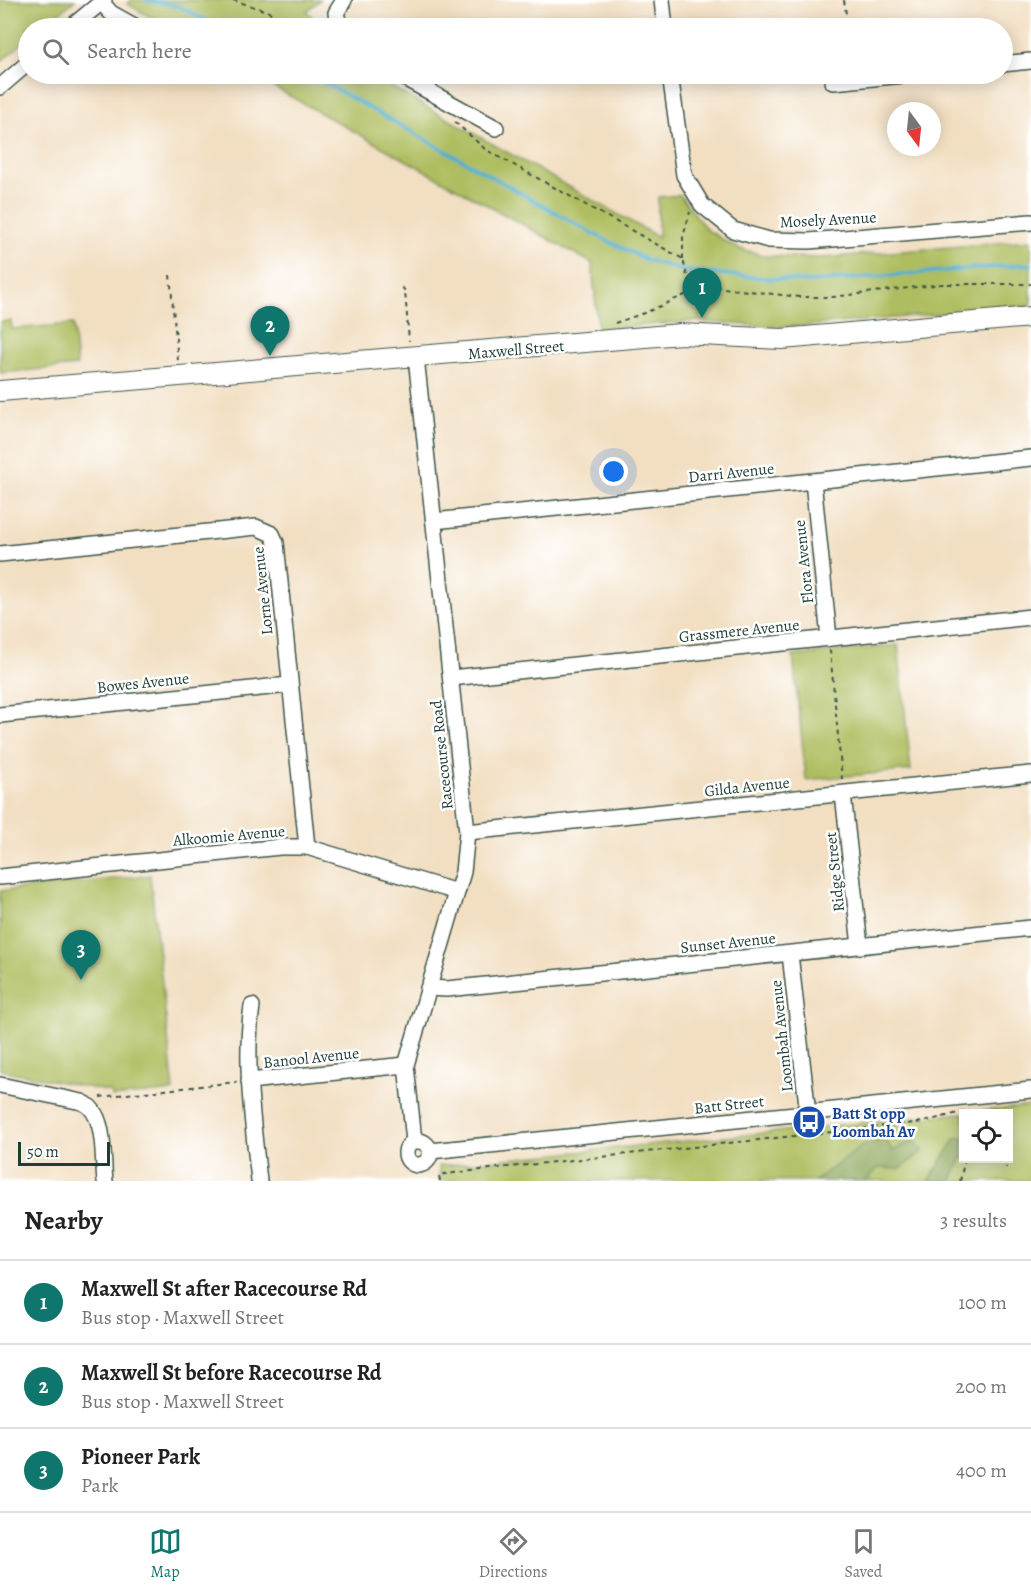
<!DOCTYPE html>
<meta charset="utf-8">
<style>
:root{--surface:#fff;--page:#f6f6f6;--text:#222;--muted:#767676;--line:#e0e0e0;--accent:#0f766e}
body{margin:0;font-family:Alegreya,serif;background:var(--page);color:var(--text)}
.controls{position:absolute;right:18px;bottom:18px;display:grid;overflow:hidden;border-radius:0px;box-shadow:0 3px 15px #0003}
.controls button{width:54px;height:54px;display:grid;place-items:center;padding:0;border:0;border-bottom:2px solid var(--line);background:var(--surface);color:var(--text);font:30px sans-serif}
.compass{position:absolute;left:887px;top:102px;width:54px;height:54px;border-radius:50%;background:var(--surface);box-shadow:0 3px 15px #0003;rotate:165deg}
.scale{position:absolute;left:18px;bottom:15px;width:92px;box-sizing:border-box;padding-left:6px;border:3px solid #1f3d34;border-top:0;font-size:16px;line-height:21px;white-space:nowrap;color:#1f3d34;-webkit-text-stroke:4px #fff;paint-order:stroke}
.you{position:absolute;left:614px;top:472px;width:21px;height:21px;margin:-15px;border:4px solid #fff;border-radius:50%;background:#1a73e8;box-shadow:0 0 0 9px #1a73e833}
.badge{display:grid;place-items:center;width:39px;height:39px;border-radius:50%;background:var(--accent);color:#fff;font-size:20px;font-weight:700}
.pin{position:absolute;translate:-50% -50px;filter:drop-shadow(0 2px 3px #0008)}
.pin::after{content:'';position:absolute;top:32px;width:21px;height:18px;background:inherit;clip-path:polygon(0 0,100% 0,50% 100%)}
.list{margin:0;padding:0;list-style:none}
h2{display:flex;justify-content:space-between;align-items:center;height:78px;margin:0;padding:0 24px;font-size:26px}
h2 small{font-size:20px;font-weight:400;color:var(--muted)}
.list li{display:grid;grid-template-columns:39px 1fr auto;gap:18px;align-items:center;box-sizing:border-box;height:84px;padding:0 24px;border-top:2px solid var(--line)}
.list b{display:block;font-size:22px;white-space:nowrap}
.list p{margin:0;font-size:20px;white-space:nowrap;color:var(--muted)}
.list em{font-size:20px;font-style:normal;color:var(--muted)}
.icon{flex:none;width:33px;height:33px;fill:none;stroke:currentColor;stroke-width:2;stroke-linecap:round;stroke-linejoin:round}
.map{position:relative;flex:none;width:1031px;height:1181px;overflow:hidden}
.search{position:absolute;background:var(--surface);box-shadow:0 3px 15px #0003;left:18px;right:18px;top:18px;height:66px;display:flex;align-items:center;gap:15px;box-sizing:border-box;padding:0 21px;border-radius:33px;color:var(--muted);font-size:22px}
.sheet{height:330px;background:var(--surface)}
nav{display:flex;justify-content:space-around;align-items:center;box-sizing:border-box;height:84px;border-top:2px solid var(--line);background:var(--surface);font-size:16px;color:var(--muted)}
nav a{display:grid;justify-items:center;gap:3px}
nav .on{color:var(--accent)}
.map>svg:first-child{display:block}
.green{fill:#aebd5f;stroke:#667d4a;stroke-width:1.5;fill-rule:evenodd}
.forest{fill:#8aa456;stroke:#547045;stroke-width:1.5}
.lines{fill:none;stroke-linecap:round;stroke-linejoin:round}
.stream{stroke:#50afce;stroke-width:4}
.minor-casing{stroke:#3f5549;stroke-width:18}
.major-casing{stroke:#3f5549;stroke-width:22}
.path{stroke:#3f5549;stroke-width:2;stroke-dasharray:4.5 4.5;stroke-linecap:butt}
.minor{stroke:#fff;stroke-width:15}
.major{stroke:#fff;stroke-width:20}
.labels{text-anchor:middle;stroke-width:5;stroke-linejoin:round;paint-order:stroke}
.street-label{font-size:16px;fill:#1f3d34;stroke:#fff}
.transit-label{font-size:16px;font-weight:bold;fill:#164399;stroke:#fff;text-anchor:start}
</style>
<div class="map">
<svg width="1031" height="1181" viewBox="0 0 1031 1181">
<rect width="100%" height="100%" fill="#fff"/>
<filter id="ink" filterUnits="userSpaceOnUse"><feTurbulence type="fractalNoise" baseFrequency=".0167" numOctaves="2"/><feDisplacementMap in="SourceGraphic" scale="12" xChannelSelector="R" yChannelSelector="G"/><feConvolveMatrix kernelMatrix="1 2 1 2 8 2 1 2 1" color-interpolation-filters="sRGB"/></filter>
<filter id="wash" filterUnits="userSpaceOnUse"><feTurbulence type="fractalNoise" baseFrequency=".008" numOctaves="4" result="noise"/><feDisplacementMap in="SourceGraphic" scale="24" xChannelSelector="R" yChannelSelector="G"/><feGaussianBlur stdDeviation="1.35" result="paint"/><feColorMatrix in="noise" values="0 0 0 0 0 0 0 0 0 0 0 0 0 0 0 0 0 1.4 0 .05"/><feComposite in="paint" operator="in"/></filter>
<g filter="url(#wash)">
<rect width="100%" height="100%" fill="#f2dfc2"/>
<!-- green -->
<g class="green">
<path d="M 0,0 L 75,0 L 41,28 L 28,28 L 28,39 L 0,62 Z"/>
<path d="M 132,0 L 320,0 L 307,11 L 323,28 L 170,28 L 127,4 Z"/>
<path d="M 250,74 L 368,74 L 658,237 L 658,197 L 680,195 L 707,230 L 737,248 L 766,256 L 821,258 L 1031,240 L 1031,306 L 802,326 L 774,327 L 696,321 L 598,329 L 592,263 Z"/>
<path d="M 11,321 L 12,329 L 73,324 L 77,366 L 0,373 L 0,322 Z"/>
<path d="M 898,645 L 911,770 L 806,780 L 793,656 Z"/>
<path d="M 150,875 L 174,1091 L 112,1097 L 111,1092 L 0,1070 L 0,891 Z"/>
<path d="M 1031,1106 L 1031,1181 L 440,1181 L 439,1166 ZM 964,1114 L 1008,1114 L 1008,1158 L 964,1158 Z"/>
</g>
<!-- forest -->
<g class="forest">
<path d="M 963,1137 L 963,1156 L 951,1181 L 929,1181 L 956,1138 Z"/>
<path d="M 885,1139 L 893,1151 L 914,1140 L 923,1151 L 900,1169 L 878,1168 L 866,1181 L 815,1181 L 862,1146 Z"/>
</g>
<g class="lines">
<!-- stream -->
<g class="stream">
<path d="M 146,0 L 178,6 L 221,28"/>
<path d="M 309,74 L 590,232 L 646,260 L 686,271 L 810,282 L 1031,264"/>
</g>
</g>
</g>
<g filter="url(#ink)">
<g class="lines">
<defs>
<g id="minor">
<path d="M 662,0 L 665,28"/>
<path d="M 101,2 L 111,13 L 138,28"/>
<path d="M 70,28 L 104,0"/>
<path d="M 340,28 L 336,13 L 344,0"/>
<path d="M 1002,64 L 1031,61"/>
<path d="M 397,74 L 496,128"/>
<path d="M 670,74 L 684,175 L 702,205 L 733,230 L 769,240 L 809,241 L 1031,222"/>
<path d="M 833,82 L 914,74"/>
<path d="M 0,87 L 28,63"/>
<path d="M 813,481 L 829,638"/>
<path d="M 434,521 L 1031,458"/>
<path d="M 0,554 L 256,527 L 272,534 L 276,543 L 307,847"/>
<path d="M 451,678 L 1031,617"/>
<path d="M 0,715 L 289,685"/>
<path d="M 843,794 L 860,946"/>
<path d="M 467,832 L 1031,774"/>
<path d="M 0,877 L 280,847 L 307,847 L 457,892"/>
<path d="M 790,954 L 808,1114"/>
<path d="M 428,988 L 447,989 L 1031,928"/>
<path d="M 252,1006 C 244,1065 253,1123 259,1181"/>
<path d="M 249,1081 L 406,1065"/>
<path d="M 0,1085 L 82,1102 C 107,1112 102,1158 105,1181"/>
<path d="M 414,1141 L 406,1065 L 463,872 L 467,832 L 416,357"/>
<circle cx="418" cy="1153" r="12"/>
<path d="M 430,1151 L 1031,1090"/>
</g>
<path id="major" d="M 0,391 L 681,334 L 782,339 L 1031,317"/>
</defs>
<!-- minor casing -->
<use href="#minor" class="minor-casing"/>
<!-- major casing -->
<use href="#major" class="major-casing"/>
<!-- path -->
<g class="path">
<path d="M 233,0 L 267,11 L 299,28"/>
<path d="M 844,0 L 848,28"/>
<path d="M 370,74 L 385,82"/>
<path d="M 455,122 L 485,149 L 683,259 L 687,276 L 696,282 L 715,287 L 799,297 L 833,297 L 942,284 L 1031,284"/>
<path d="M 683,259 L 683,237 L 690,212"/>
<path d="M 170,275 L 178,361"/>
<path d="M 402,287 L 405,291 L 409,341"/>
<path d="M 615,323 L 647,312 L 707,285"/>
<path d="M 830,650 L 842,779"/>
<path d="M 100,1097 L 237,1082"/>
<path d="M 1005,1158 L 1006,1168"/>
<path d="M 440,1181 L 439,1176 L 444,1174 L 923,1122 L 966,1111"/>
<path d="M 960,1181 L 965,1158"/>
</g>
<!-- minor -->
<use href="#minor" class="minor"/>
<!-- major -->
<use href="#major" class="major"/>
</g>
</g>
<!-- icons -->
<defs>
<symbol id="bus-disc" viewBox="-11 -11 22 22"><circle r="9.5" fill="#1a4fb4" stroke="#fff"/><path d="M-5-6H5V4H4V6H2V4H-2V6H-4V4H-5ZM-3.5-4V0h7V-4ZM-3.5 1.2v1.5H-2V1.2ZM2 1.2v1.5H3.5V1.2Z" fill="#fff"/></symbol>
</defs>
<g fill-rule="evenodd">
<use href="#bus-disc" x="790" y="1103" width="38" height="38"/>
</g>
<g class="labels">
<!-- street labels -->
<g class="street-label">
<text transform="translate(828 219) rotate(-3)" y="6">Mosely Avenue</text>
<text transform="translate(516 349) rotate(-5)" y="6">Maxwell Street</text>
<text transform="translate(731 472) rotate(-6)" y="6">Darri Avenue</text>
<text transform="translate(803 562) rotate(-96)" y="6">Flora Avenue</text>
<text transform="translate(262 591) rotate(-96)" y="6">Lorne Avenue</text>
<text transform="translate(739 630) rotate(-6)" y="6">Grassmere Avenue</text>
<text transform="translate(143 682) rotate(-6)" y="6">Bowes Avenue</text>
<text transform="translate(441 755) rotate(-96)" y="6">Racecourse Road</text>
<text transform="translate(747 786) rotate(-6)" y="6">Gilda Avenue</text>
<text transform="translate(229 835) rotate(-5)" y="6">Alkoomie Avenue</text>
<text transform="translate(834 872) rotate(-96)" y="6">Ridge Street</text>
<text transform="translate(728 942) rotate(-6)" y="6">Sunset Avenue</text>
<text transform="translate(781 1036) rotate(-96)" y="6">Loombah Avenue</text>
<text transform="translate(311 1057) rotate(-6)" y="6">Banool Avenue</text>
<text transform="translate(729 1104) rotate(-6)" y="6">Batt Street</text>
</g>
<!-- transit labels -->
<g class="transit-label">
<text x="832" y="1119">Batt St opp<tspan x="832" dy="18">Loombah Av</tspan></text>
</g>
</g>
</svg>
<div class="controls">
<button><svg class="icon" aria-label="locate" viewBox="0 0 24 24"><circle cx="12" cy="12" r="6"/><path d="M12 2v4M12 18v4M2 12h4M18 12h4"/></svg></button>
</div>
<svg class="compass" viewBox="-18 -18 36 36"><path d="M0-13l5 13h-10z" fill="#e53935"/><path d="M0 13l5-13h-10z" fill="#767676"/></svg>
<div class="scale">50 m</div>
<div class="you"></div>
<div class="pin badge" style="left:702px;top:318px">1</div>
<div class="pin badge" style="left:270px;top:356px">2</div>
<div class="pin badge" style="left:81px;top:980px">3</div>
<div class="search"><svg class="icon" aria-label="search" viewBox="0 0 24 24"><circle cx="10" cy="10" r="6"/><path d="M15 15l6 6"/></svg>Search here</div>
</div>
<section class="sheet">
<h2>Nearby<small>3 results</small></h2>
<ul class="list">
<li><span class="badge">1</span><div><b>Maxwell St after Racecourse Rd</b><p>Bus stop · Maxwell Street</p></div><em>100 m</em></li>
<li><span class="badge">2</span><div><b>Maxwell St before Racecourse Rd</b><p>Bus stop · Maxwell Street</p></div><em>200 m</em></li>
<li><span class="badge">3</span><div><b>Pioneer Park</b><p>Park</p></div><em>400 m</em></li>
</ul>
</section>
<nav>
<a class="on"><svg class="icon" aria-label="map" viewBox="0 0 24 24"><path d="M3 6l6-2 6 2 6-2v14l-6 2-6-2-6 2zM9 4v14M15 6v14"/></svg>Map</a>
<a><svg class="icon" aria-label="directions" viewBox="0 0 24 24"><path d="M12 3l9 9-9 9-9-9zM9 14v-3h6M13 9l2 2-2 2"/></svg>Directions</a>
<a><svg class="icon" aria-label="saved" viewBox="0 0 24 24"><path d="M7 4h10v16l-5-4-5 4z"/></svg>Saved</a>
</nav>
